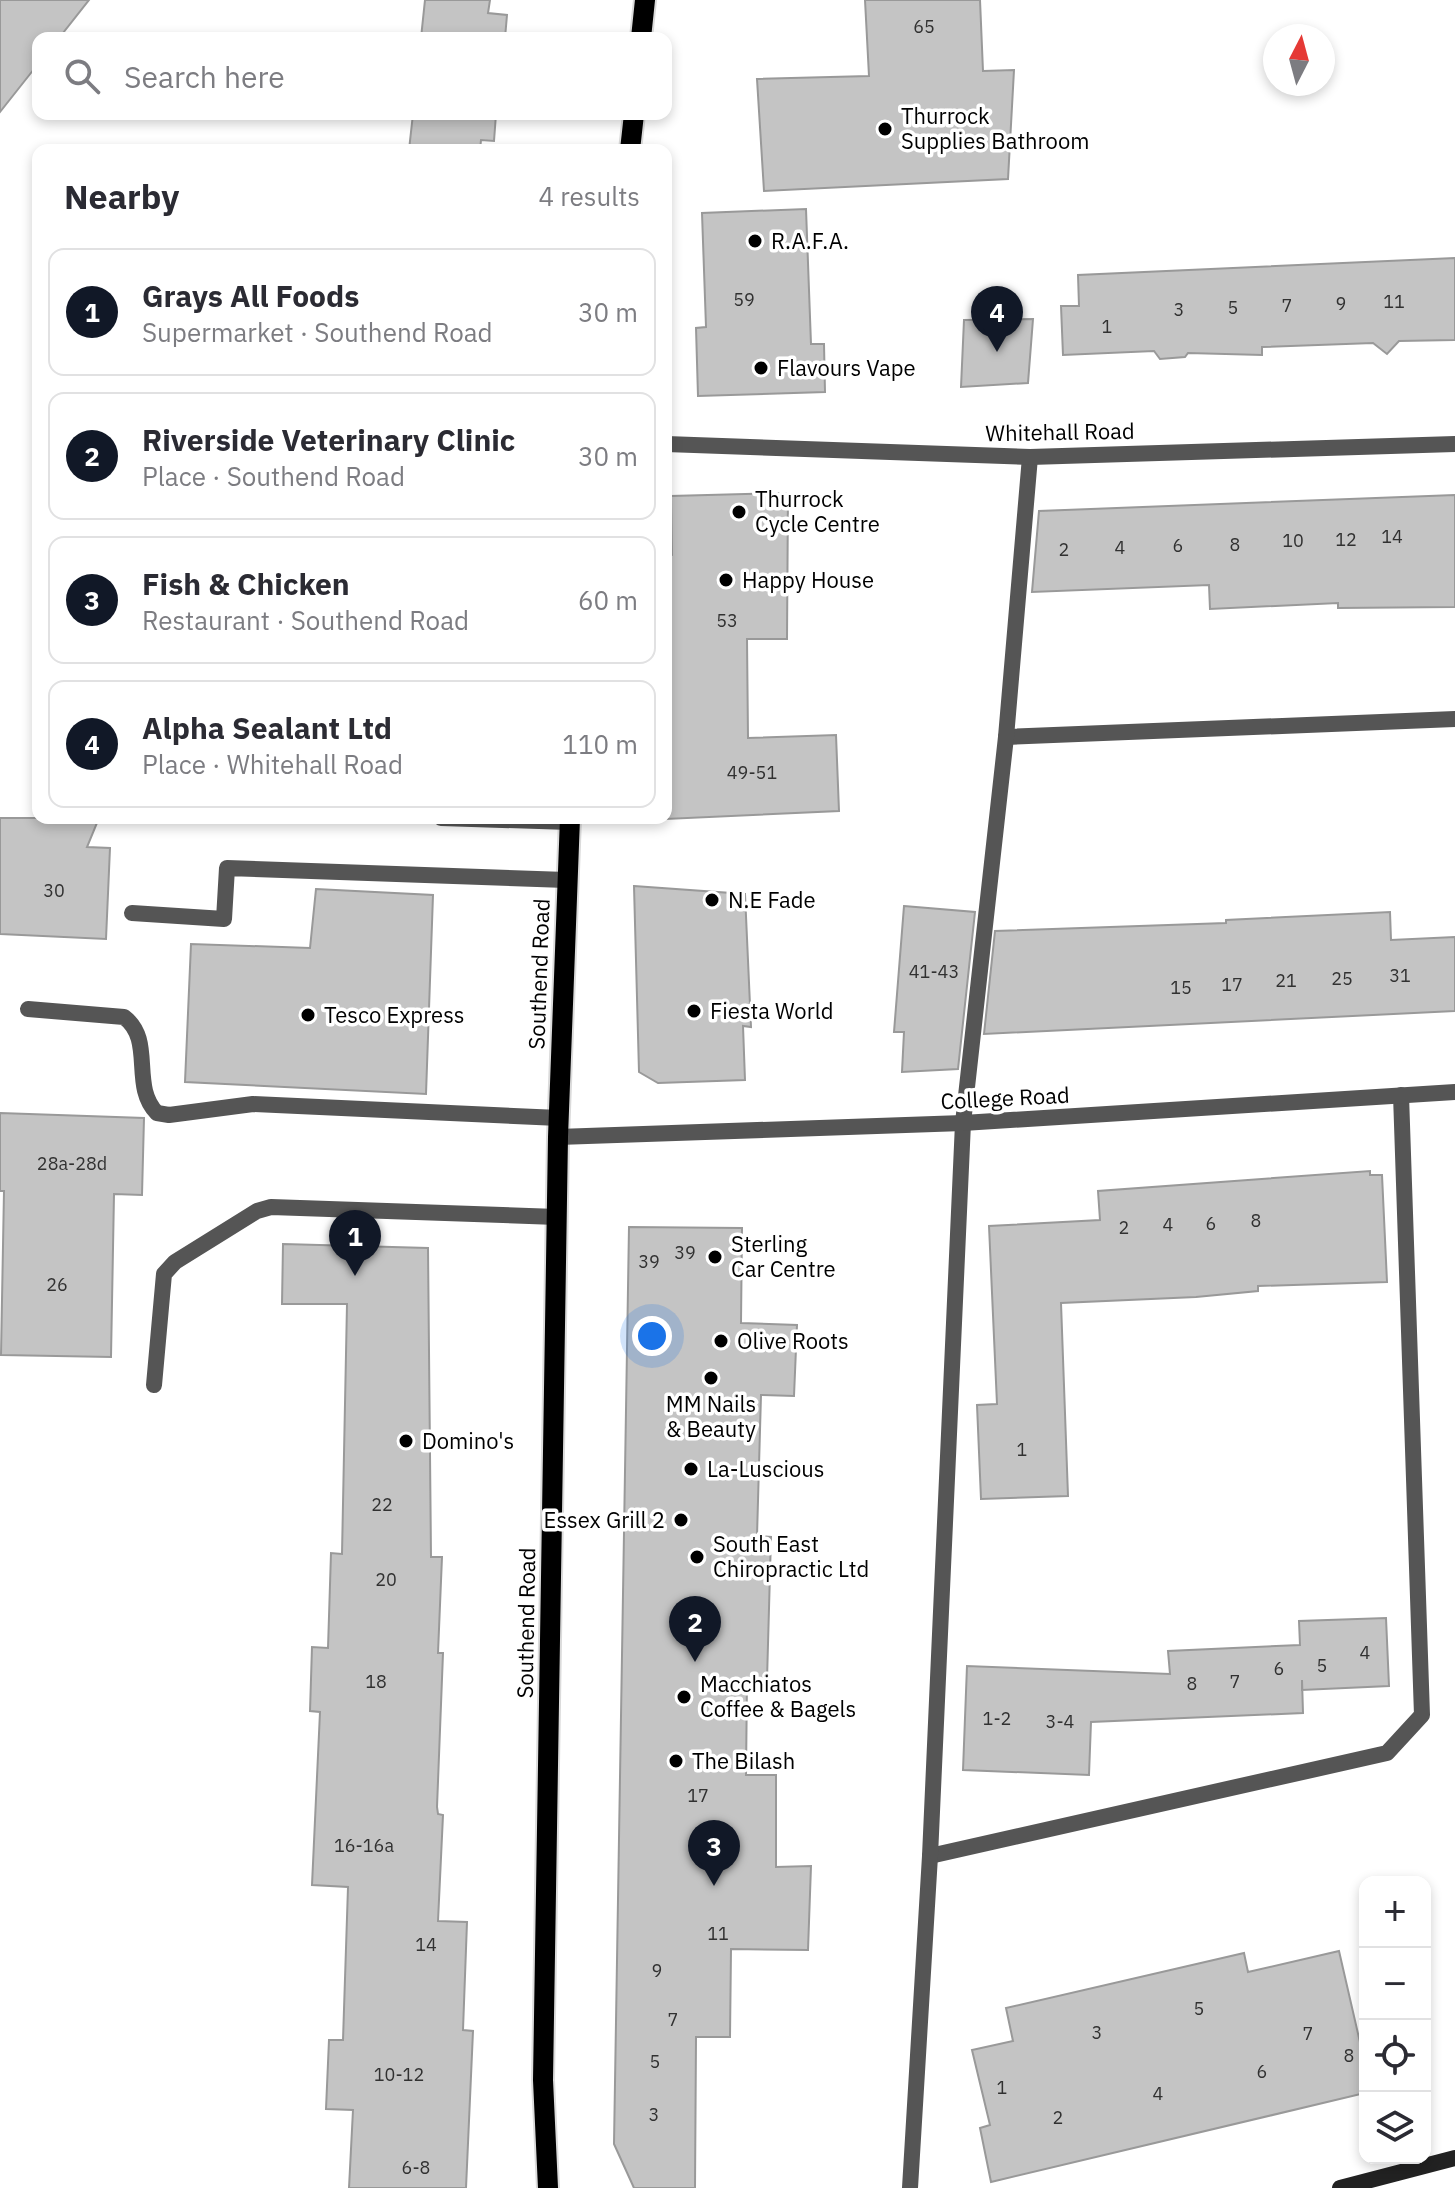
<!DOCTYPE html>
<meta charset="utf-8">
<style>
:root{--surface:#fff;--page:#f7f7f7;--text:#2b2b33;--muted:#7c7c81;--line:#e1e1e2;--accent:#111827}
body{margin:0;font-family:"IBM Plex Sans",sans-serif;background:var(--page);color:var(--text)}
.controls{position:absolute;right:24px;bottom:24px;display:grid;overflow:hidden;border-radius:16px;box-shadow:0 4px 12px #0003}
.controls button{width:72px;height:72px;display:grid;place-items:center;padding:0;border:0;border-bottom:2px solid var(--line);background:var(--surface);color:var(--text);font:40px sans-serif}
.compass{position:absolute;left:1263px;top:24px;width:72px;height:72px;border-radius:50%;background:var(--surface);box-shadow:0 4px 12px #0003;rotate:6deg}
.you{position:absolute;left:652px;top:1336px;width:28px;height:28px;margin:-20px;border:6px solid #fff;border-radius:50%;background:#1a73e8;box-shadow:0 0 0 12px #1a73e833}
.badge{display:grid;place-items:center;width:52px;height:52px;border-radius:50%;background:var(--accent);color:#fff;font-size:26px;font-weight:700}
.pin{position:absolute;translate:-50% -66px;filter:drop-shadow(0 2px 4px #0008)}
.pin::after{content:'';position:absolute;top:42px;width:28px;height:24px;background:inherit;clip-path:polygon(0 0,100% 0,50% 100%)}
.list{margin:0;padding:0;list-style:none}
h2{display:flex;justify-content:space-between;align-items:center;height:104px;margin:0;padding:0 32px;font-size:34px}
h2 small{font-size:26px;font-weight:400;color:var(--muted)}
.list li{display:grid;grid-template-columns:52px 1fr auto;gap:24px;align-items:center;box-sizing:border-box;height:128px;margin:0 16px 16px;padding:0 16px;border:2px solid var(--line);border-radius:16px}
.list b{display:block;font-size:30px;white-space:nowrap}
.list p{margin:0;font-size:26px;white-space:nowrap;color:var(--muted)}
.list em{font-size:26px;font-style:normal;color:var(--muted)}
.icon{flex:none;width:44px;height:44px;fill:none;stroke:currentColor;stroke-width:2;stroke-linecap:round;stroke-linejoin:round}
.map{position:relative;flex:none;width:1455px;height:2188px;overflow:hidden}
.search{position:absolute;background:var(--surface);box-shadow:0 4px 12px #0003;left:32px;top:32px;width:640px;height:88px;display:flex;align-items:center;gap:20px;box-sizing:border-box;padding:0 28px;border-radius:16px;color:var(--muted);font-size:30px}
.panel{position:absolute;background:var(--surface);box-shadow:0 4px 12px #0003;left:32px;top:144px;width:640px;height:680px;border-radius:16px}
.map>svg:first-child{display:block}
.building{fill:#c4c4c4;stroke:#999;stroke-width:2}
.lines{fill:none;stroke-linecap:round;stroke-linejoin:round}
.primary-casing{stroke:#dbdbdb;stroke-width:24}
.lane{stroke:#555;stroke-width:16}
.street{stroke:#555;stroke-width:16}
.secondary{stroke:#222;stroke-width:16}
.primary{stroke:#000;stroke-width:20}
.poi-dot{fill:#000;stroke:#fff;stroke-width:3}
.labels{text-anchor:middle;stroke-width:7;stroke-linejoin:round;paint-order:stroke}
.number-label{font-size:18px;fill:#313131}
.poi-label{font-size:22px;fill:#000;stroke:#fff;text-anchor:start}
.street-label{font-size:22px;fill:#000;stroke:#fff}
</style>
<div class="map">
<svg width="1455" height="2188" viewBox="0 0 1455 2188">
<rect width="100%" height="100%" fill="#fff"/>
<!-- building -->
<g class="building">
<path d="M 0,0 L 89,0 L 59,38 L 38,38 L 38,64 L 0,112 Z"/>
<path d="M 425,0 L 490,0 L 488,13 L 507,15 L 505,38 L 421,38 Z"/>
<path d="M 865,0 L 980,0 L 983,71 L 1014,70 L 1008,179 L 764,191 L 757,79 L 869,76 Z"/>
<path d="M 413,114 L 496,114 L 494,141 L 481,140 L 480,150 L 409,150 Z"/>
<path d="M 806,209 L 811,344 L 824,344 L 825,392 L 698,396 L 696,328 L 706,327 L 702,213 Z"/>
<path d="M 1455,258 L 1455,340 L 1399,341 L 1387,354 L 1373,343 L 1262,347 L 1262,355 L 1188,353 L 1185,357 L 1160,359 L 1154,351 L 1063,355 L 1061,306 L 1079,306 L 1078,275 Z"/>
<path d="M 1033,319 L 1028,383 L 961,387 L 964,320 Z"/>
<path d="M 788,493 L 787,639 L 747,639 L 748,738 L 836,735 L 839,811 L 666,819 L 666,556 L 672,555 L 671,496 Z"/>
<path d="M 1455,495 L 1455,607 L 1338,608 L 1338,603 L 1210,609 L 1209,585 L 1032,592 L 1039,511 Z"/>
<path d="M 0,818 L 99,818 L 87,847 L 110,848 L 106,939 L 0,934 Z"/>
<path d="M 634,886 L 745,894 L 751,1027 L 743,1026 L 745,1080 L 658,1083 L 639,1072 Z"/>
<path d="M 316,889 L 433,895 L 426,1094 L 185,1082 L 191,944 L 310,948 Z"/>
<path d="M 904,906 L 975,912 L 958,1069 L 902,1072 L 904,1032 L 894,1032 Z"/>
<path d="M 1390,912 L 1391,940 L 1455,937 L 1455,1011 L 984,1034 L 995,931 L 1226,923 L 1226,920 Z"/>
<path d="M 0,1113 L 144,1118 L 142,1195 L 114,1194 L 111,1357 L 1,1355 L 4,1191 L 0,1191 Z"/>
<path d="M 1370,1171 L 1370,1175 L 1382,1175 L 1387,1282 L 1258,1286 L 1258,1291 L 1196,1297 L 1061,1303 L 1068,1496 L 981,1499 L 977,1405 L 997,1404 L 989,1226 L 1100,1220 L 1098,1191 Z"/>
<path d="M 629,1227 L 742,1228 L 741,1323 L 797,1325 L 794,1396 L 761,1395 L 757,1536 L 771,1537 L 767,1680 L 747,1680 L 746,1775 L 776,1775 L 776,1867 L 811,1866 L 808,1950 L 731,1949 L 730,2037 L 696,2037 L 695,2188 L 634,2188 L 614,2144 Z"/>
<path d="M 283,1244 L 428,1248 L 431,1557 L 442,1557 L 438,1653 L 443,1653 L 437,1807 L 438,1814 L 443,1815 L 438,1921 L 467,1922 L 463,2030 L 473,2031 L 466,2188 L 349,2188 L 353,2110 L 326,2109 L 329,2040 L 343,2040 L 348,1887 L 312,1885 L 320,1712 L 310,1711 L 312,1647 L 328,1648 L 331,1553 L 342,1554 L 347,1304 L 282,1304 Z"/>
<path d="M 1386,1618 L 1389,1686 L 1302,1690 L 1302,1680 L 1303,1713 L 1091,1722 L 1089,1775 L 963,1770 L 967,1666 L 1170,1674 L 1168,1651 L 1300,1645 L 1299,1621 Z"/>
<path d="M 1339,1951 L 1365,2064 L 1365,2093 L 991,2182 L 980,2128 L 990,2125 L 972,2050 L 1013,2041 L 1006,2008 L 1244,1953 L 1248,1972 Z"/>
</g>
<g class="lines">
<defs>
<g id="primary">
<path d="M 641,38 L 645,0"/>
<path d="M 630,150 L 634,114"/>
<path d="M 548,2188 L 543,2080 L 558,1137 L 570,818"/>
</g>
</defs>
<!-- primary casing -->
<use href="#primary" class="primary-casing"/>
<!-- lane -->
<g class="lane">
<path d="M 1006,737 L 1455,719"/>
<path d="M 441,818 L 570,822"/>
<path d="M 132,913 L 224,919 L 227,868 L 566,880"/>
<path d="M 28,1009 L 124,1017 C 155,1040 130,1086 157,1113 L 169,1115 L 253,1104 L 559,1118"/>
<path d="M 154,1385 L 164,1274 L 175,1262 L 257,1211 L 271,1207 L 557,1217"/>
<path d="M 930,1856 L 1387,1753 L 1422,1715 L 1401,1095"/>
<path d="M 910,2188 L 930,1856 L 963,1123 L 1006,737 L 1030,457"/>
</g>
<!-- street -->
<g class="street">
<path d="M 666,444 L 1030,457 L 1455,444"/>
<path d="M 558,1137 L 963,1123 L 1455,1092"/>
</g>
<!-- secondary -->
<path class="secondary" d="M 1340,2188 L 1455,2158"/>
<!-- primary -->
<use href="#primary" class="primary"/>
</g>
<!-- markers -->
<g class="poi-dot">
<circle cx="885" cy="129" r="8"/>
<circle cx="755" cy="241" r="8"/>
<circle cx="761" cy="368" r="8"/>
<circle cx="739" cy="512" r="8"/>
<circle cx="726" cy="580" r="8"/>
<circle cx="712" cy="900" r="8"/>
<circle cx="694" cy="1011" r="8"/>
<circle cx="308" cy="1015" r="8"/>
<circle cx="715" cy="1257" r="8"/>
<circle cx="721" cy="1341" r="8"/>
<circle cx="711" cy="1378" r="8"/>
<circle cx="406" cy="1441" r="8"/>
<circle cx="691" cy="1469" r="8"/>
<circle cx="681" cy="1520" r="8"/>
<circle cx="697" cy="1557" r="8"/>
<circle cx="684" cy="1697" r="8"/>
<circle cx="676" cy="1761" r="8"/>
</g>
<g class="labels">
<!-- number labels -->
<g class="number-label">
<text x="924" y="33">65</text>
<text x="744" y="306">59</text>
<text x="1394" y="308">11</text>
<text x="1341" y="310">9</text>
<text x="1287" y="312">7</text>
<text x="1233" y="314">5</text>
<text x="1179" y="316">3</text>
<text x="1107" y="333">1</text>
<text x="1392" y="543">14</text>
<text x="1346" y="546">12</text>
<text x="1293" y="547">10</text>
<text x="1235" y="551">8</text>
<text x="1178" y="552">6</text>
<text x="1120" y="554">4</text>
<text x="1064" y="556">2</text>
<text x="727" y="627">53</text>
<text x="752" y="779">49-51</text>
<text x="54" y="897">30</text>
<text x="934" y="978">41-43</text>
<text x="1400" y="982">31</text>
<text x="1342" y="985">25</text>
<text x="1286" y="987">21</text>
<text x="1232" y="991">17</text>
<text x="1181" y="994">15</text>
<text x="72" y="1170">28a-28d</text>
<text x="1256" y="1227">8</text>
<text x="1211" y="1230">6</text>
<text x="1168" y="1231">4</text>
<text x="1124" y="1234">2</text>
<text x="685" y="1259">39</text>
<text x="649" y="1268">39</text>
<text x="57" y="1291">26</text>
<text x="1022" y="1456">1</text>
<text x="382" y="1511">22</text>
<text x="386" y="1586">20</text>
<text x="1365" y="1659">4</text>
<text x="1322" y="1672">5</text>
<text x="1279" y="1675">6</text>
<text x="376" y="1688">18</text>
<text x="1235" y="1688">7</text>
<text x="1192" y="1690">8</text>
<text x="997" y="1725">1-2</text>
<text x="1060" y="1728">3-4</text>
<text x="698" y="1802">17</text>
<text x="364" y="1852">16-16a</text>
<text x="718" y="1940">11</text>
<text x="426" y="1951">14</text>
<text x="657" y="1977">9</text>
<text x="1199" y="2015">5</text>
<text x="673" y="2026">7</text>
<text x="1097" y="2039">3</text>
<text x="1308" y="2040">7</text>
<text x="1349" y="2062">8</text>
<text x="655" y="2068">5</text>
<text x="1262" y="2078">6</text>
<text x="399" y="2081">10-12</text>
<text x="1002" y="2094">1</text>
<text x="1158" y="2100">4</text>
<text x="654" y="2121">3</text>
<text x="1058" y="2124">2</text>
<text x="416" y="2174">6-8</text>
</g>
<!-- poi labels -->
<g class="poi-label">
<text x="901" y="124">Thurrock<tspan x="901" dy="25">Supplies Bathroom</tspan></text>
<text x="771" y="249">R.A.F.A.</text>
<text x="777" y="376">Flavours Vape</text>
<text x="755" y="507">Thurrock<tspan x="755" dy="25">Cycle Centre</tspan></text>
<text x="742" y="588">Happy House</text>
<text x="728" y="908">N.E Fade</text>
<text x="710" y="1019">Fiesta World</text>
<text x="324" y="1023">Tesco Express</text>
<text x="731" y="1252">Sterling<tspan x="731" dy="25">Car Centre</tspan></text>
<text x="737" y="1349">Olive Roots</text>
<text x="711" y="1412" text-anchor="middle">MM Nails<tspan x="711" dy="25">&amp; Beauty</tspan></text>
<text x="422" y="1449">Domino's</text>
<text x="707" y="1477">La-Luscious</text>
<text x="665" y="1528" text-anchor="end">Essex Grill 2</text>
<text x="713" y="1552">South East<tspan x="713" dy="25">Chiropractic Ltd</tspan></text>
<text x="700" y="1692">Macchiatos<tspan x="700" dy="25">Coffee &amp; Bagels</tspan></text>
<text x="692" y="1769">The Bilash</text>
</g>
<!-- street labels -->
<g class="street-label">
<text transform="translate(1060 432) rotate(-1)" y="8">Whitehall Road</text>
<text transform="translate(539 974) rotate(-88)" y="8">Southend Road</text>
<text transform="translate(1005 1098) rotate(-3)" y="8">College Road</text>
<text transform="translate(526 1623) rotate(-89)" y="8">Southend Road</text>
</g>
</g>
</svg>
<div class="controls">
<button>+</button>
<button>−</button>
<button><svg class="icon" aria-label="locate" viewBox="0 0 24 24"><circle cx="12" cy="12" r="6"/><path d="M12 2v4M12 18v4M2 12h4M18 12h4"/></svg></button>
<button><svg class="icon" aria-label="layers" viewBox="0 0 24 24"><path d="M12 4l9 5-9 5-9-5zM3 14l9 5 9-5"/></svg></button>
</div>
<svg class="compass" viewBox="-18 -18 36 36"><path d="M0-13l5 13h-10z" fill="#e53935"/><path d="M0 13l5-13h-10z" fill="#7c7c81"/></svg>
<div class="you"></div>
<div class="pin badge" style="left:355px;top:1276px">1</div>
<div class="pin badge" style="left:695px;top:1662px">2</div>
<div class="pin badge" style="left:714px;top:1886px">3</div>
<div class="pin badge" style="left:997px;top:352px">4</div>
<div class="search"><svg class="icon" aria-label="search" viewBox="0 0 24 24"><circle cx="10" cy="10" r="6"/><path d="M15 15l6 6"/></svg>Search here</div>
<section class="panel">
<h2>Nearby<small>4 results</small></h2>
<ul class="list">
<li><span class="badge">1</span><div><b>Grays All Foods</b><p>Supermarket · Southend Road</p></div><em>30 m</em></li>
<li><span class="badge">2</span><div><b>Riverside Veterinary Clinic</b><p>Place · Southend Road</p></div><em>30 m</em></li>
<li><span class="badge">3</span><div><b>Fish &amp; Chicken</b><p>Restaurant · Southend Road</p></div><em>60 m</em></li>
<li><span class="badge">4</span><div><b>Alpha Sealant Ltd</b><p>Place · Whitehall Road</p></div><em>110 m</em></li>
</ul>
</section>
</div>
